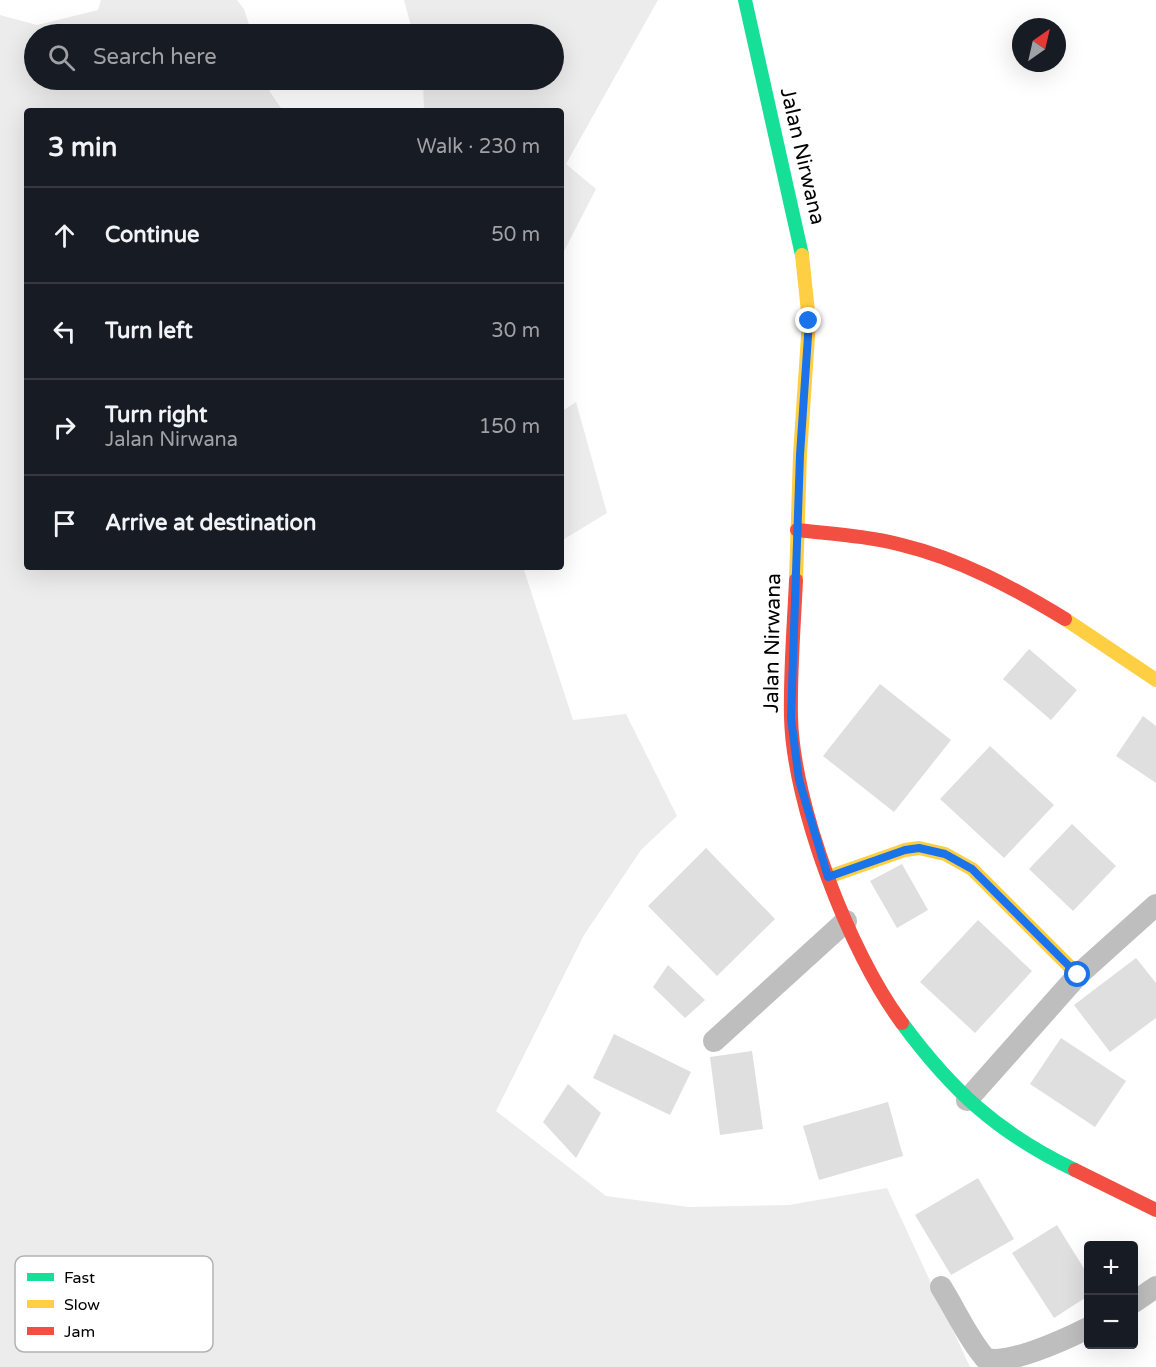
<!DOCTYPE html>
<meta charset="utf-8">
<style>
:root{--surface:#171b24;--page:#242831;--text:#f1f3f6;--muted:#9ea1a6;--line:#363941}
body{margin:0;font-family:"Varela Round",sans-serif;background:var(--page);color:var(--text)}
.controls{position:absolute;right:18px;bottom:18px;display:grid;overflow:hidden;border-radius:6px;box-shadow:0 6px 24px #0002}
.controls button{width:54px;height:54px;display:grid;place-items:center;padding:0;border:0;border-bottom:2px solid var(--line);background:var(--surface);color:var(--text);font:30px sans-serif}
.compass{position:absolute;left:1012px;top:18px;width:54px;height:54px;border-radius:50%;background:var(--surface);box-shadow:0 6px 24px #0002;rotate:34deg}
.stop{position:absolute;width:18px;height:18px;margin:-14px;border:4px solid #1a73e8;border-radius:50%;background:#fff}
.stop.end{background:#1a73e8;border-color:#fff;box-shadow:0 2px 6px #0008}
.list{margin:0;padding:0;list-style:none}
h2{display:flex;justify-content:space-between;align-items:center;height:78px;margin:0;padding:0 24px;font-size:26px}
h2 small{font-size:20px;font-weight:400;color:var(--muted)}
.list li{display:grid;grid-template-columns:39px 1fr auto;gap:18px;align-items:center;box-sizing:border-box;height:96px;padding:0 24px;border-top:2px solid var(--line)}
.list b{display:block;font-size:22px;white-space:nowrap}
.list p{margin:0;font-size:20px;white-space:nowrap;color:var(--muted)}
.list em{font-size:20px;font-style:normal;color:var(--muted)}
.icon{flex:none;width:33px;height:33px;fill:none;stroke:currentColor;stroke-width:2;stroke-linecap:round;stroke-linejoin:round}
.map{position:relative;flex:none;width:1156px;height:1367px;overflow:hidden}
.search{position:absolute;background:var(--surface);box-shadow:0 6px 24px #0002;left:24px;top:24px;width:540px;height:66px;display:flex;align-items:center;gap:15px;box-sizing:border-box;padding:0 21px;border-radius:33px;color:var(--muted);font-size:22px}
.panel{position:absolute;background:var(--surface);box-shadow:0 6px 24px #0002;left:24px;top:108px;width:540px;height:462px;border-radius:6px}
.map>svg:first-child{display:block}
.green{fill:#ececec}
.building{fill:#dfdfdf}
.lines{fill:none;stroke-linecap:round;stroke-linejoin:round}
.street{stroke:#bebebe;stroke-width:22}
.fast{stroke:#16e098;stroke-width:14}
.slow{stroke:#ffcf43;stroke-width:14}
.jam{stroke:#f24e42;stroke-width:14}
.route{stroke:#1a73e8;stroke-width:8}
.labels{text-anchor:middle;stroke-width:6;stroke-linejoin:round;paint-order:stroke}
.street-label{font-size:21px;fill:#000;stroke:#fff}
.key{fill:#fff;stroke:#b2b2b2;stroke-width:1.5}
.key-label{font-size:16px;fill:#000}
</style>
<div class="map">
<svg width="1156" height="1367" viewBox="0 0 1156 1367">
<rect width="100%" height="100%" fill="#fff"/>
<!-- green -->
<g class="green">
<path d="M 101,0 L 237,0 L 244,9 L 252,34 L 34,34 L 34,80 L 266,80 L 270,92 L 283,111 L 27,111 L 27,567 L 523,567 L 573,720 L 626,714 L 677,816 L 641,850 L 584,935 L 496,1111 L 606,1196 L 689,1207 L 789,1205 L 887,1188 L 970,1367 L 0,1367 L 0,15 L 37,25 L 98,10 Z"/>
<path d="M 404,0 L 658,0 L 566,164 L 596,189 L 561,257 L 561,111 L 424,111 L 423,80 L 554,80 L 554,34 L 413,34 Z"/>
<path d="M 576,402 L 607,513 L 561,541 L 561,412 Z"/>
</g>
<!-- building -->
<g class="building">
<path d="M 1029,649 L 1077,690 L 1051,720 L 1003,679 Z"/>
<path d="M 880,684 L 951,740 L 894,812 L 823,756 Z"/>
<path d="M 1143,716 L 1156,726 L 1156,783 L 1116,756 Z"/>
<path d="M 990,746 L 1054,805 L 1004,858 L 940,799 Z"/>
<path d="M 1072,824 L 1116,866 L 1073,911 L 1029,869 Z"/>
<path d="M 706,848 L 775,919 L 717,976 L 648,906 Z"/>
<path d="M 902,864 L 928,910 L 897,928 L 870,881 Z"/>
<path d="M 978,920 L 1032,971 L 975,1033 L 920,982 Z"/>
<path d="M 1136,958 L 1156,983 L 1156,1018 L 1110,1052 L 1074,1005 Z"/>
<path d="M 668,965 L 705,1000 L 685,1018 L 653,987 Z"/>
<path d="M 614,1034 L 691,1072 L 670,1115 L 593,1078 Z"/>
<path d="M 1061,1038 L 1126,1081 L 1095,1127 L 1030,1084 Z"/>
<path d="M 752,1051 L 763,1129 L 720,1135 L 710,1057 Z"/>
<path d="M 568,1084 L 601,1113 L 576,1158 L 543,1122 Z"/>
<path d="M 888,1102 L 903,1156 L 819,1180 L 803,1126 Z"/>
<path d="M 978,1178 L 1014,1239 L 951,1275 L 915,1215 Z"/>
<path d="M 1057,1225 L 1088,1275 L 1088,1296 L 1054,1318 L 1012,1253 Z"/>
</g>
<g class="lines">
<!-- street -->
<g class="street">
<path d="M 714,1041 L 846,921"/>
<path d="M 967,1100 L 1078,975 L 1156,905"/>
<path d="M 941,1287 C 955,1309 967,1337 985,1358 C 1006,1367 1066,1339 1088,1328"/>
<path d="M 1134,1302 L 1156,1287"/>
</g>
<!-- fast -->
<g class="fast">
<path d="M 745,0 L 802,255"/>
<path d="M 902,1023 C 952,1091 998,1133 1075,1170"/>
</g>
<!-- slow -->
<g class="slow">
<path d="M 796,580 L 800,455 L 809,321 L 802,255"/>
<path d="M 1065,619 L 1156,680"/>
<path d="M 828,877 L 905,850 L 919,848 L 945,854 L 972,869 L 1078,975"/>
</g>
<!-- jam -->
<g class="jam">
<path d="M 797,530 C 832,534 868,536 902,545 C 960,559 1014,588 1065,619"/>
<path d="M 796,580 C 794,625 790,672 791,717 C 793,805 849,952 902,1023"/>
<path d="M 1075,1170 L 1156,1210"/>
</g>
</g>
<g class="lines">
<!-- route -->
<path class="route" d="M 809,321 L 800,455 L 791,718 L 799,780 L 828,877 L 905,850 L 919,848 L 945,854 L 972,869 L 1078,975"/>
</g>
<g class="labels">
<!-- street labels -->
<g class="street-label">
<text transform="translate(803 156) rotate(77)" y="7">Jalan Nirwana</text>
<text transform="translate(772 643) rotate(-89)" y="7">Jalan Nirwana</text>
</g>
</g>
<!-- legend -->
<rect x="15" y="1256" width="198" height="96" rx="9" class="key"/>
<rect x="27" y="1273" width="27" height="8" fill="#16e098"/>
<rect x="27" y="1300" width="27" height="8" fill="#ffcf43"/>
<rect x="27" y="1327" width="27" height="8" fill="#f24e42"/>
<g class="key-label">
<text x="64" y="1283">Fast</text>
<text x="64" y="1310">Slow</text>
<text x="64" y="1337">Jam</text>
</g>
</svg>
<div class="controls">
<button>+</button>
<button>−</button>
</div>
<svg class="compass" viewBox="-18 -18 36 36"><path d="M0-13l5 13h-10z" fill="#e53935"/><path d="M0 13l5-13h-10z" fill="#9ea1a6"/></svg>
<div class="stop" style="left:1078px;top:975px"></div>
<div class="stop end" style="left:809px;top:321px"></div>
<div class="search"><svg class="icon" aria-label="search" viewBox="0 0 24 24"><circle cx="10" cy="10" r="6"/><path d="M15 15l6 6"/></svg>Search here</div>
<section class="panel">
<h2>3 min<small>Walk · 230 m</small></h2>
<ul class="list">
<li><svg class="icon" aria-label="ahead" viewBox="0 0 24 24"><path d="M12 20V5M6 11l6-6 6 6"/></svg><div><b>Continue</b></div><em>50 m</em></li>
<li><svg class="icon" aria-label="left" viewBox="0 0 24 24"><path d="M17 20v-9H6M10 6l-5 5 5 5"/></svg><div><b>Turn left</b></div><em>30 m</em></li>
<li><svg class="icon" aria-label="right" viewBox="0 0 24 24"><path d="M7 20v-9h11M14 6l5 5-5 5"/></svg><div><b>Turn right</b><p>Jalan Nirwana</p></div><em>150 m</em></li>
<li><svg class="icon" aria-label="arrive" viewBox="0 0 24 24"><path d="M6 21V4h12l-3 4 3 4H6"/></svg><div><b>Arrive at destination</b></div></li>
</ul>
</section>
</div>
